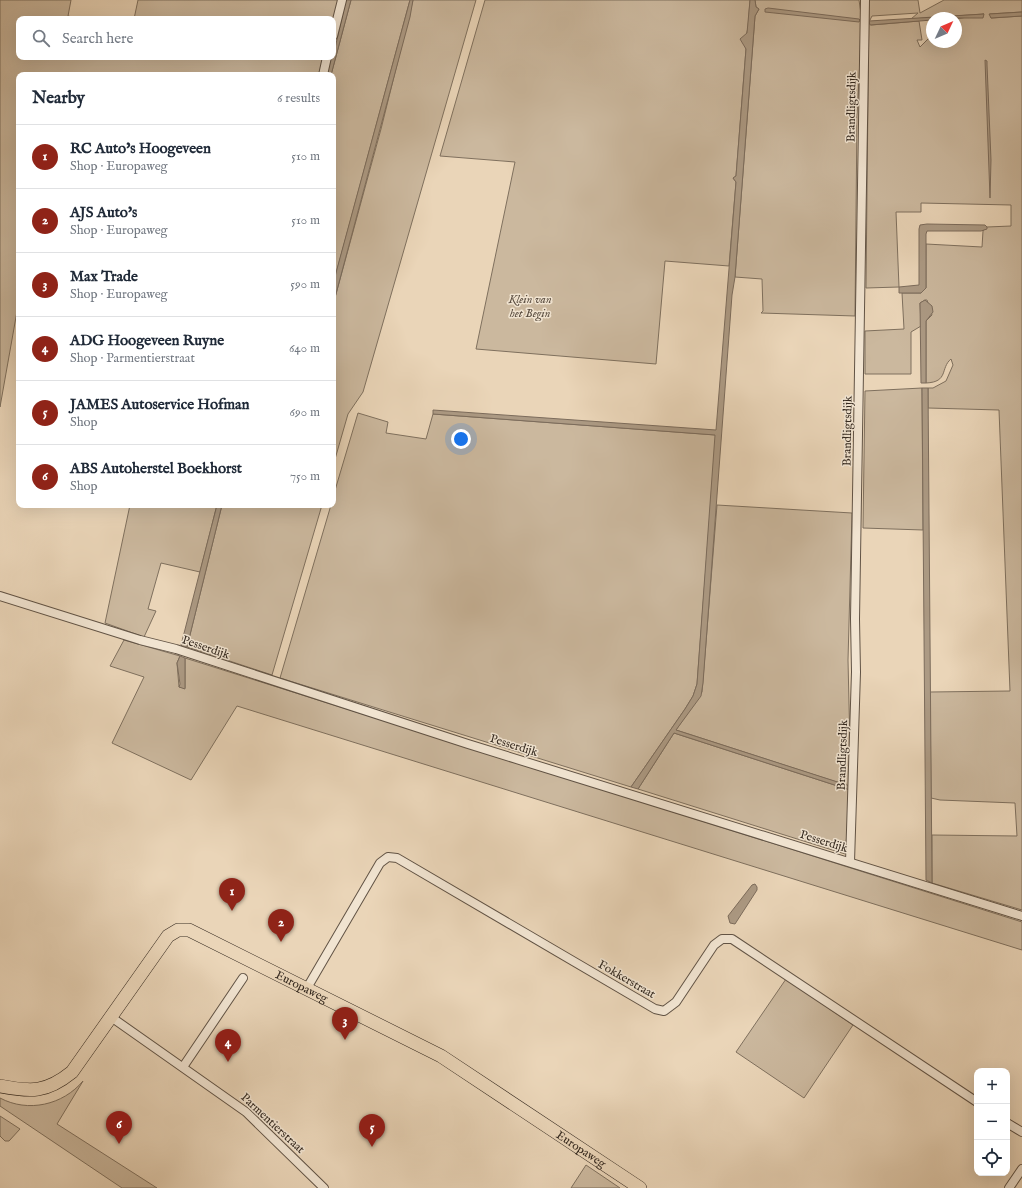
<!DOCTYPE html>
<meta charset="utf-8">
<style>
:root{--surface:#fff;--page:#f6f6f7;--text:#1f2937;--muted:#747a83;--line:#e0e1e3;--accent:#8f2418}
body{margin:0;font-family:"IM FELL English",serif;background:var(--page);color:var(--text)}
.controls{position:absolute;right:12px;bottom:12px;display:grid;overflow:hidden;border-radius:8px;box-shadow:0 4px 16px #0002}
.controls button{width:36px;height:36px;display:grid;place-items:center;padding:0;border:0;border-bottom:1px solid var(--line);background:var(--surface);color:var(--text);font:20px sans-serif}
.compass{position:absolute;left:926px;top:12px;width:36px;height:36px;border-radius:50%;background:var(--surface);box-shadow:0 4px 16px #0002;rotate:46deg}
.you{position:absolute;left:461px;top:439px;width:14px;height:14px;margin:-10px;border:3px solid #fff;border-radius:50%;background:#1a73e8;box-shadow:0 0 0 6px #1a73e833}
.badge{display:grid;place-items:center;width:26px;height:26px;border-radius:50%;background:var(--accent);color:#fff;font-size:13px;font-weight:700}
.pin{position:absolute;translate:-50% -33px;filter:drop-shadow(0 1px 2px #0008)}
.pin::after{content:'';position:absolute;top:21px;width:14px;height:12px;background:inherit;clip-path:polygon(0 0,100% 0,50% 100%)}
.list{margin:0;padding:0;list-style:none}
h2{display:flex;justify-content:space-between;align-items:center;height:52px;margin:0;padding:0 16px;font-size:17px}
h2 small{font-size:13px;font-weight:400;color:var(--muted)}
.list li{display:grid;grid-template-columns:26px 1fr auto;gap:12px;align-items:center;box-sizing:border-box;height:64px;padding:0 16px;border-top:1px solid var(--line)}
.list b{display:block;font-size:15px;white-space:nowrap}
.list p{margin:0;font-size:13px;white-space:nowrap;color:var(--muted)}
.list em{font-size:13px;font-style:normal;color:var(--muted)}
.icon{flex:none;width:22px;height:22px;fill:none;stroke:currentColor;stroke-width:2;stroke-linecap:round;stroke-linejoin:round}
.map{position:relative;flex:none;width:1022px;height:1188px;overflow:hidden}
.search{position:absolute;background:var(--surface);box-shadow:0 4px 16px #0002;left:16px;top:16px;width:320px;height:44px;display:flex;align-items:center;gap:10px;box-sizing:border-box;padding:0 14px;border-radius:8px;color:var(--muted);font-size:15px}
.panel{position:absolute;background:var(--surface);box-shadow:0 4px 16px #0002;left:16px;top:72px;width:320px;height:436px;border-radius:8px}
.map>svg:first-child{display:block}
.green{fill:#cbb89e;stroke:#7f705e;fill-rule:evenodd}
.water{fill:#ac9a84;stroke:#7c6c5c}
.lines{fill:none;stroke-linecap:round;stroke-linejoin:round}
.street-casing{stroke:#615345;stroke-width:10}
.primary-casing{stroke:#33281f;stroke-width:14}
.street{stroke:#f1e4d1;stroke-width:8}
.primary{stroke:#ead5b8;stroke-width:13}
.labels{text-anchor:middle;stroke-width:3;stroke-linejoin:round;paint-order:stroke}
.street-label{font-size:12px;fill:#33281f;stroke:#f1e4d1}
.park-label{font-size:12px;font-style:italic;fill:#594c3f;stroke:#f1e4d1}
</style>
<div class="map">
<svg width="1022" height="1188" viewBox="0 0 1022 1188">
<rect width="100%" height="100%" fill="#ead5b8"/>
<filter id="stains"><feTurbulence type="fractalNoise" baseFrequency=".005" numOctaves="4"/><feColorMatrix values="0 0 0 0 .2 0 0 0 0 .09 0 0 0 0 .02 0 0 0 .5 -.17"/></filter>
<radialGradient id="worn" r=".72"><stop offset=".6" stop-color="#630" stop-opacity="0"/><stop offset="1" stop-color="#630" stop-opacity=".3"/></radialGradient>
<!-- green -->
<g class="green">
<path d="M 0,0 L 71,0 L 68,16 L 81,19 L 19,19 L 19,57 L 324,57 L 320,75 L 136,75 L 125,73 L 124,75 L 19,75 L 19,300 L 0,407 Z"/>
<path d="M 138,0 L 339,0 L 333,22 L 333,19 L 134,19 Z"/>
<path d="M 351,0 L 410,0 L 333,285 L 333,75 L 331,75 Z"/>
<path d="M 413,0 L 476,0 L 363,392 L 348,414 L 333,466 L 333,305 L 381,129 Z"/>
<path d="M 485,0 L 750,0 L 748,28 L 744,43 L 746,49 L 736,176 L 733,178 L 736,182 L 729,266 L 665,261 L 656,364 L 476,349 L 515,162 L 440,156 Z"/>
<path d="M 755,0 L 859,0 L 862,21 L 857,116 L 855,316 L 761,313 L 763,311 L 762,279 L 735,277 L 755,16 L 759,9 L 756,7 Z"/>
<path d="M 869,0 L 918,0 L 920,13 L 944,0 L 1022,0 L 1022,12 L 990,14 L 991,18 L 1022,16 L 1022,910 L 932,883 L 932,835 L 1017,836 L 1015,803 L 940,800 L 931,798 L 930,692 L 1010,691 L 999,410 L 928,408 L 928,388 L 933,388 L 946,381 L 953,365 L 951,359 C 940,368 949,382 926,383 L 926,321 L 932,315 L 927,300 L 925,300 L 920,303 L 921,326 L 911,332 L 911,374 L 865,374 L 865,331 L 904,329 L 902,293 L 921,293 L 926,288 L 926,244 L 982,247 L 983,231 L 987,227 L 1011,226 L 1011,205 L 921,203 L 921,212 L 896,212 L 899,287 L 866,288 ZM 918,13 L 911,19 L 984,14 L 956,19 L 956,42 L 932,42 L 932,37 L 930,37 L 920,47 L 917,40 L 922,40 L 919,21 L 871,25 L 869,22 L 872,16 Z"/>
<path d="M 922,388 L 923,530 L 863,528 L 865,391 Z"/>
<path d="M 358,413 L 388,422 L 386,433 L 426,439 L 433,414 L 716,435 L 697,684 L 693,696 L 685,709 L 631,787 L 280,678 L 331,505 L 333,505 L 333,497 Z"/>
<path d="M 130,505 L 217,505 L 200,572 L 161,563 L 148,609 L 156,611 L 144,637 L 105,623 Z"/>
<path d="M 222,505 L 322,505 L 272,675 L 187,647 Z"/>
<path d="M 717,505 L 852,513 L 848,660 L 851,791 L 845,854 L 638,789 L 674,733 L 850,790 L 849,786 L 676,730 L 702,692 Z"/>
<path d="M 124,640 L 180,656 L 177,663 L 179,687 L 185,688 L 185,658 L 1022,922 L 1022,950 L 237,706 L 191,780 L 112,743 L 144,677 L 110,666 Z"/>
<path d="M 786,979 L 853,1025 L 804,1098 L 736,1052 Z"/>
<path d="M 83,1081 L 57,1124 L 157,1188 L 122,1188 L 0,1106 L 0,1098 C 28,1113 63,1105 83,1081 Z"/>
<path d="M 0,1116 L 20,1129 L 9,1141 L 5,1141 L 0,1136 Z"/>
<path d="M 586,1165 L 620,1188 L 571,1188 Z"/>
</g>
<!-- water -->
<g class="water">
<path d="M 346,0 L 351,0 L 331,75 L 327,75 L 331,57 L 333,57 Z"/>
<path d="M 410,0 L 413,0 L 410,17 L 333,305 L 333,285 L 337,269 Z"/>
<path d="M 750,0 L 755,0 L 756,7 L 759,9 L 755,16 L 735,277 L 732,295 L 703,683 L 701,696 L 676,730 L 850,786 L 850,790 L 674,733 L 638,789 L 631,787 L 685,709 L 693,696 L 697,684 L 715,435 L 433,414 L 433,410 L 716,430 L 736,182 L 733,178 L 736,176 L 746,49 L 740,39 L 747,33 Z"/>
<path d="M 768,8 L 859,19 L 860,20 L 859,22 L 765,12 L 765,9 Z"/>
<path d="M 1022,12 L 1022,16 L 991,18 L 989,14 Z"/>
<path d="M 984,14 L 983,18 L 932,18 L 932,20 L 870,25 L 869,21 Z"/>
<path d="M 985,60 L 987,61 L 987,65 L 991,160 L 990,198 Z"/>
<path d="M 927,224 L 985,225 L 987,227 L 987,229 L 981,231 L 927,231 L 926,234 L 926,288 L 921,293 L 899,293 L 899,287 L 919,285 L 919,229 L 920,225 Z"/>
<path d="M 925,300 L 932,306 L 933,312 L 926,321 L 926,383 L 921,383 L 920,303 Z"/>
<path d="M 922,388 L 928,388 L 932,883 L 926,880 Z"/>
<path d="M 217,505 L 222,505 L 187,647 L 183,647 L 181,645 Z"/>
<path d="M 180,656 L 185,658 L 185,689 L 179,687 L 180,684 L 177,663 Z"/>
<path d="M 755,884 L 757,887 L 757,890 L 735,924 L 730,923 L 728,916 L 752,885 Z"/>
</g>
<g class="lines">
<defs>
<g id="street">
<path d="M 333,36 L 342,0"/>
<path d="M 323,75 L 327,57"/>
<path d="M 0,596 L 140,640 L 176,649 L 468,744 L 1022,916"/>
<path d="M 850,862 L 856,672 L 855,619 L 865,0"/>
<path d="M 307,988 L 380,863 L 388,857 L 397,858 L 655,1009 L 664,1011 L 676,1002 L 714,945 L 722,939 L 732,939 L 977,1102"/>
<path d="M 111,1017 L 246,1112 L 324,1188"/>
<path d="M 183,1067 L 243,978"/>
<path d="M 1007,1123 L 1022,1132"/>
<path d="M 1009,1188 L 1022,1169"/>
</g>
<g id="primary">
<path id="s1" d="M 0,1086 C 31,1092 46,1093 72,1072 L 168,936 L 178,930 L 189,930 L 441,1056 L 640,1188"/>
</g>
</defs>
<!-- street casing -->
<use href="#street" class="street-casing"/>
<!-- primary casing -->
<use href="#primary" class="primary-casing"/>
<!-- street -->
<use href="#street" class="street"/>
<!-- primary -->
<use href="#primary" class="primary"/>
</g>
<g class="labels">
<!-- street labels -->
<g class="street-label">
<text transform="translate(851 107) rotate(-89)" y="4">Brandligtsdijk</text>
<text transform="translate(847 431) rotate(-89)" y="4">Brandligtsdijk</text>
<text transform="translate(206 647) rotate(19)" y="4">Pesserdijk</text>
<text transform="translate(514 745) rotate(17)" y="4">Pesserdijk</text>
<text transform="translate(842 755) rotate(-88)" y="4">Brandligtsdijk</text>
<text transform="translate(824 841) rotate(17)" y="4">Pesserdijk</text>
<text transform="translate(627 979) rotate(30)" y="4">Fokkerstraat</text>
<text dy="4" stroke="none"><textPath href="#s1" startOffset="392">Europaweg</textPath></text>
<text transform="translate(273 1123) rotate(43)" y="4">Parmentierstraat</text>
<text dy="4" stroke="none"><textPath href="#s1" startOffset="716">Europaweg</textPath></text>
</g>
<!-- park labels -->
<g class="park-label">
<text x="530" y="303">Klein van<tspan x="530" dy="14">het Begin</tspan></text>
</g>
</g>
<rect width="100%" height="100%" filter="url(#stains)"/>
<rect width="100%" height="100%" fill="url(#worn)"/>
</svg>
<div class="controls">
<button>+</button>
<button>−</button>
<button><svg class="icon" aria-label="locate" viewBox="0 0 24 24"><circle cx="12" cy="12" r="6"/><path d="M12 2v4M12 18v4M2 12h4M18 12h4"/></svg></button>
</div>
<svg class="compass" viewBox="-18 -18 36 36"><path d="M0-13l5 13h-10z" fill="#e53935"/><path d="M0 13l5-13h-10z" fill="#747a83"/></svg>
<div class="you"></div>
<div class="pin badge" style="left:232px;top:911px">1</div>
<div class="pin badge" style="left:281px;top:942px">2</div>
<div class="pin badge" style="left:345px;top:1040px">3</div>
<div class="pin badge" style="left:228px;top:1062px">4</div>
<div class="pin badge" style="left:372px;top:1147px">5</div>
<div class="pin badge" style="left:119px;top:1144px">6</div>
<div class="search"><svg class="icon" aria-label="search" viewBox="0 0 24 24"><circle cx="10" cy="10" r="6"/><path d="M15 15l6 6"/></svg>Search here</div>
<section class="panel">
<h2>Nearby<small>6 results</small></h2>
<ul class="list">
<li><span class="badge">1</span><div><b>RC Auto's Hoogeveen</b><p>Shop · Europaweg</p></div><em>510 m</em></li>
<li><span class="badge">2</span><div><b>AJS Auto's</b><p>Shop · Europaweg</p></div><em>510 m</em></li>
<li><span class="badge">3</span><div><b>Max Trade</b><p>Shop · Europaweg</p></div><em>590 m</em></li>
<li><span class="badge">4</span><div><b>ADG Hoogeveen Ruyne</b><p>Shop · Parmentierstraat</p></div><em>640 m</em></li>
<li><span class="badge">5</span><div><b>JAMES Autoservice Hofman</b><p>Shop</p></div><em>690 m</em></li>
<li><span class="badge">6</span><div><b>ABS Autoherstel Boekhorst</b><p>Shop</p></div><em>750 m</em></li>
</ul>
</section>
</div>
